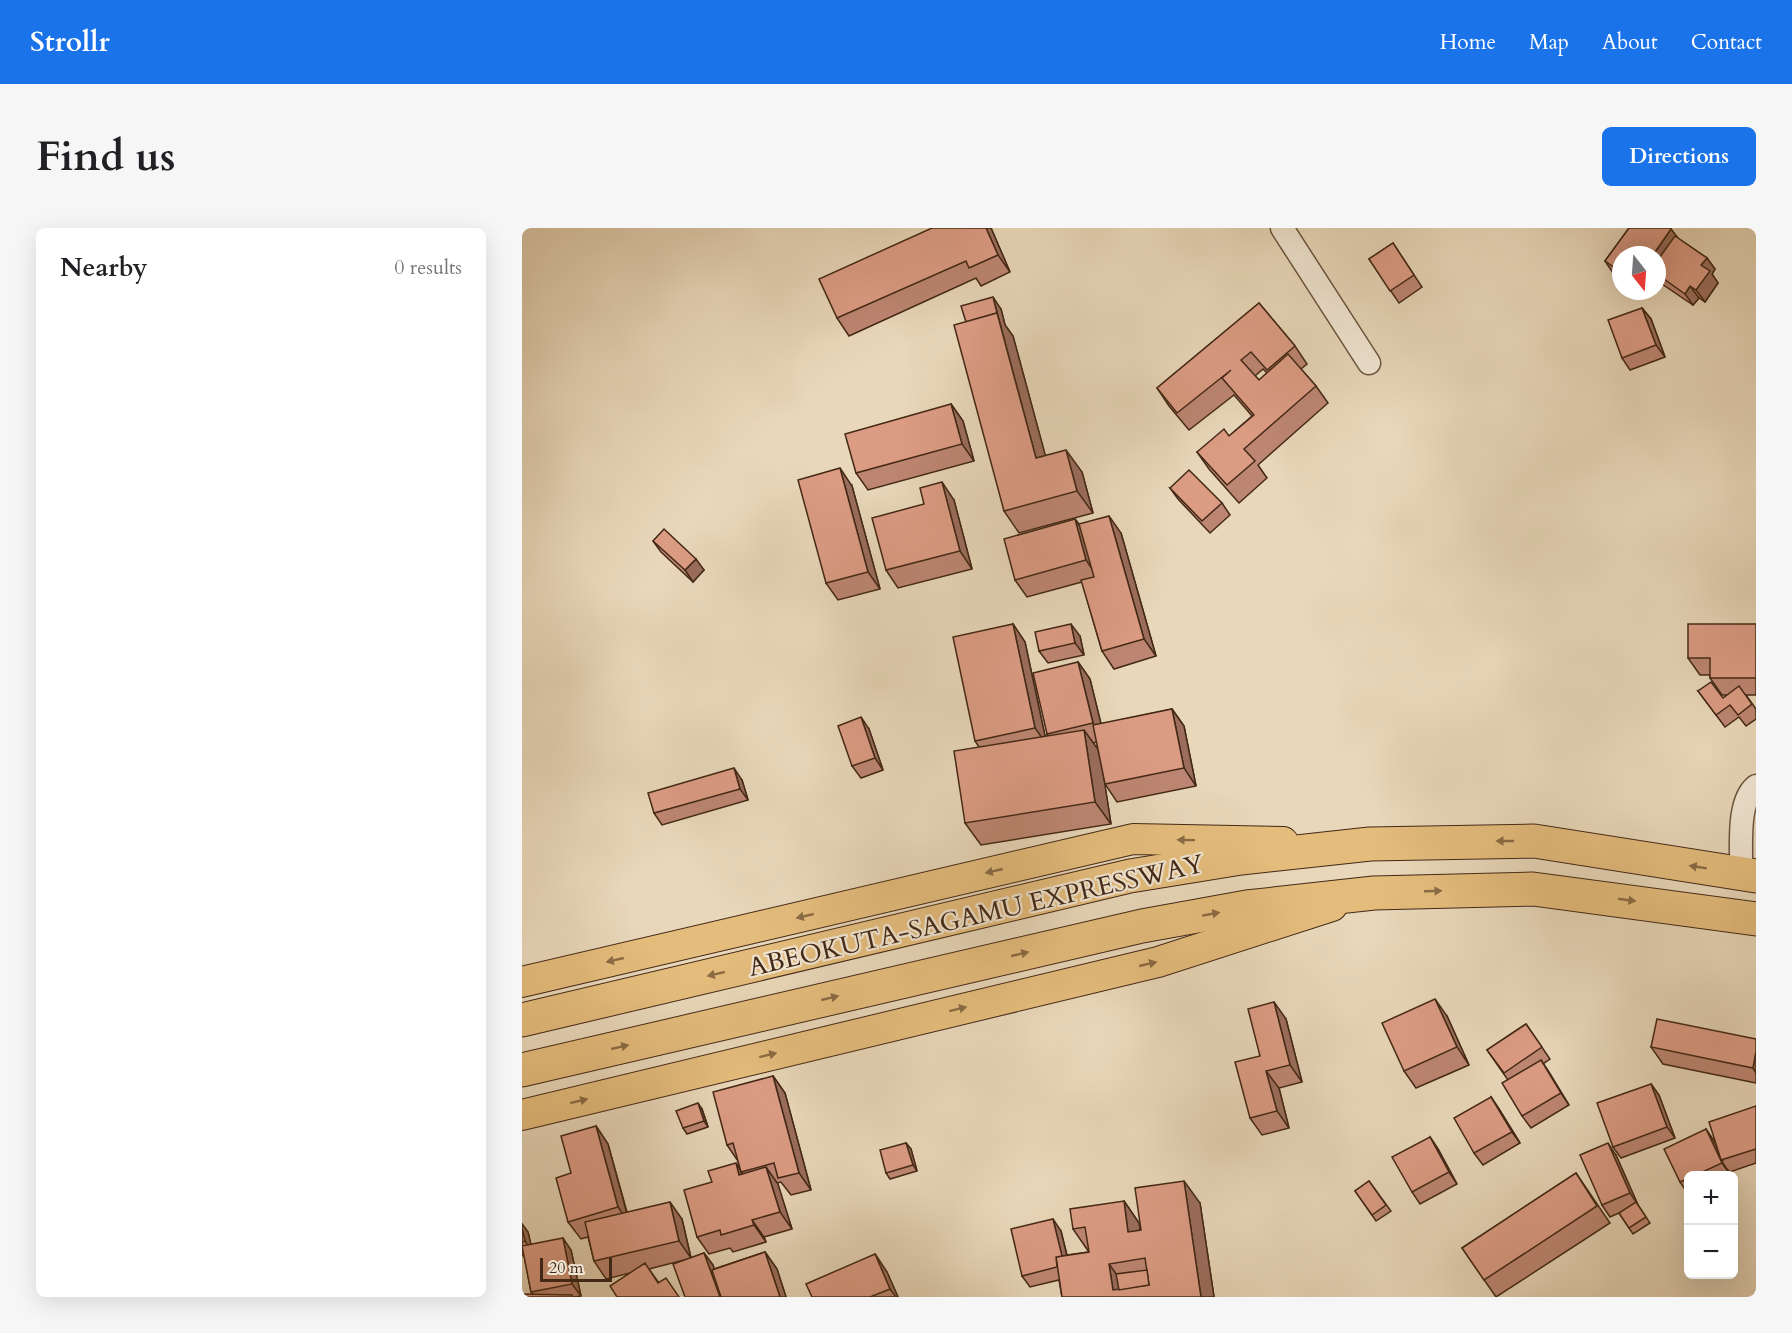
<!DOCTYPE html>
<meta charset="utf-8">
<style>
:root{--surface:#fff;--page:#f6f6f6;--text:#202124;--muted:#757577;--line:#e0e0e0;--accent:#1a73e8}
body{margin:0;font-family:Cardo,serif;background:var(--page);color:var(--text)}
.controls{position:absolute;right:18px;bottom:18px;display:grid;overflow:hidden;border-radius:9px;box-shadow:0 6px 24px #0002}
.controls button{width:54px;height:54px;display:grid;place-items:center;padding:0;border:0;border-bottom:2px solid var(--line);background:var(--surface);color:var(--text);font:30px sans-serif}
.compass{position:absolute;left:1090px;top:18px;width:54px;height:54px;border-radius:50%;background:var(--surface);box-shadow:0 6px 24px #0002;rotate:163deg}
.scale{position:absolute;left:18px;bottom:15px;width:72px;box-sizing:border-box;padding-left:6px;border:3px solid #432816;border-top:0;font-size:16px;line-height:21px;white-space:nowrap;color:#432816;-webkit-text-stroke:4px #f0e5d2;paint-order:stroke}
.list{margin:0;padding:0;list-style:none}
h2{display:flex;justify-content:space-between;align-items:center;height:78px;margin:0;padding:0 24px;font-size:26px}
h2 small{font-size:20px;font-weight:400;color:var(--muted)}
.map{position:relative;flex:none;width:1234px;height:1069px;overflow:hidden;border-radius:9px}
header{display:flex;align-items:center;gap:36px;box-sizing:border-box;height:84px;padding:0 30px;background:var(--accent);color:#fff}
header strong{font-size:28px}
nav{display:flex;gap:33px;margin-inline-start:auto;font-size:21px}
.intro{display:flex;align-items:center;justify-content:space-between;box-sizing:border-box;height:144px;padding:0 36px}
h1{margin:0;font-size:42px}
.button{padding:15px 27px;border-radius:9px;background:var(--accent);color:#fff;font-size:21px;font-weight:700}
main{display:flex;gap:36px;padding:0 36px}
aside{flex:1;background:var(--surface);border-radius:9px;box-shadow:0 6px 24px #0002}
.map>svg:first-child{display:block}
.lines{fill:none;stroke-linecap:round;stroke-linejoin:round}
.minor-casing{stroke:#6c543f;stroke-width:25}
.major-casing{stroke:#432816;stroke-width:32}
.highway-casing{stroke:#432816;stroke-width:35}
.minor{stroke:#f0e5d2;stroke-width:22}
.major{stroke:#e4bc7c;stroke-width:30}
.highway{stroke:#e4bc7c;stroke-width:33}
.wall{fill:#bd8672;stroke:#432816;stroke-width:1.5;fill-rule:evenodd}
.shaded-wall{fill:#9a6d5c;stroke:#432816;stroke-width:1.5}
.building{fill:#dc9c84;stroke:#432816;stroke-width:1.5;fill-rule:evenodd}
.oneway{fill:#8b6b44}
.labels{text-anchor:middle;stroke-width:4.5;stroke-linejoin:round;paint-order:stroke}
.street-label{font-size:26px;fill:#432816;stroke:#f0e5d2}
</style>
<header>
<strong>Strollr</strong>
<nav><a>Home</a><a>Map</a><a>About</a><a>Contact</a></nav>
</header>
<div class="intro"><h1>Find us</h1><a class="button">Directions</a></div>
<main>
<aside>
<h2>Nearby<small>0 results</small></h2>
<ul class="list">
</ul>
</aside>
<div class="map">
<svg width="1234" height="1069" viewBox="0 0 1234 1069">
<rect width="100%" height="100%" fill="#e8d7b9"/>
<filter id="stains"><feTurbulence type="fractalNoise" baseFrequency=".00333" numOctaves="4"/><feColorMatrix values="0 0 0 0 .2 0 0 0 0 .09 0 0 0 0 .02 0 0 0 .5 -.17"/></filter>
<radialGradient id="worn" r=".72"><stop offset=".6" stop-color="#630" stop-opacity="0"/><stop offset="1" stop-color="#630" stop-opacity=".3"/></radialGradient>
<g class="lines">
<defs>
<g id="minor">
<path d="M 760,0 L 847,135"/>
<path d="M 1219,645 C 1220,622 1214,574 1234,558"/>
</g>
<g id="major">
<path d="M 0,754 L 611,611 L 761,614"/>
<path d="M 0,887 L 636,734 L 810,678"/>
</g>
<g id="highway">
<path d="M 0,792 L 608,648 L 719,630 L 848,616 L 1012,613 L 1234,648"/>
<path d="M 0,842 L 620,698 L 725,679 L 852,665 L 1011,661 L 1234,691"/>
</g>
</defs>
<!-- minor casing -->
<use href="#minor" class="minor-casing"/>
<!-- major casing -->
<use href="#major" class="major-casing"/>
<!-- highway casing -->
<use href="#highway" class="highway-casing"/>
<!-- minor -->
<use href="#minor" class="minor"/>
<!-- major -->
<use href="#major" class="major"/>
<!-- highway -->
<use href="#highway" class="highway"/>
</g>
<!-- wall -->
<g class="wall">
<path d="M 469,0 L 488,44 L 459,58 L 454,50 L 327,108 L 315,90 Z"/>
<path d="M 1107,0 L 1148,0 L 1156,10 L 1185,30 L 1193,41 L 1190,46 L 1196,55 L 1183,74 L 1177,70 L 1171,77 L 1137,54 L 1135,51 L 1135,27 L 1099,27 L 1099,50 L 1091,45 L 1083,33 Z"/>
<path d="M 871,15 L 900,59 L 877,75 L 847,31 Z"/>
<path d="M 737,75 L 773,118 L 785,136 L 779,141 L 794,158 L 806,175 L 736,237 L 745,250 L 717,275 L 687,241 L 675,224 L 707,208 L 730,188 L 712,167 L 667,202 L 647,178 L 635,160 ZM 741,141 L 745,145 L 737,152 L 733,148 Z"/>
<path d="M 1120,80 L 1129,91 L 1143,129 L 1108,142 L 1100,130 Z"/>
<path d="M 479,81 L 483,97 L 491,108 L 523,227 L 560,244 L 571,285 L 497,305 L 482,283 L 444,94 Z"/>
<path d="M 429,176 L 441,193 L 452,233 L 346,262 L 334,245 Z"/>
<path d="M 330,258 L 358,361 L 316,372 L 304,355 Z"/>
<path d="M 648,260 L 700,275 L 708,287 L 688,305 L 656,271 Z"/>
<path d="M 432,272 L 450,341 L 376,360 L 364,342 Z"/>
<path d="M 553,291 L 557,296 L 599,305 L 634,428 L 592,441 L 580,423 L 560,354 L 505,369 L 493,352 Z"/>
<path d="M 131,313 L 182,342 L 171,354 L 139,324 Z"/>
<path d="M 491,396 L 503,414 L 523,508 L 527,508 L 525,506 L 556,434 L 568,451 L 579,496 L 650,481 L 662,498 L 674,558 L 595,574 L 583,556 L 581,547 L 589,596 L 459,617 L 443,595 L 457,519 L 453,513 ZM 575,514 L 576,523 L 571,515 Z"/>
<path d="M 1234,396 L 1234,467 L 1224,467 L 1234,481 L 1234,491 L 1224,498 L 1217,489 L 1203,499 L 1176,463 L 1201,470 L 1205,467 L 1200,467 L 1188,450 L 1188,447 L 1178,447 L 1166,430 Z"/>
<path d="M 558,408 L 562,427 L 526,435 L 517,423 Z"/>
<path d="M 347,501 L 361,542 L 339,550 L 330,538 Z"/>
<path d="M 220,552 L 226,572 L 140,597 L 132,585 Z"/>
<path d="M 925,788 L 947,837 L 894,860 L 882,843 Z"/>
<path d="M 764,791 L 780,854 L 757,860 L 767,900 L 740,907 L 728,890 L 738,828 Z"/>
<path d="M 1004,796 L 1028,831 L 1021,836 L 1047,877 L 1009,900 L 1000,888 L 986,852 L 965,822 Z"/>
<path d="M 1234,811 L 1234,855 L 1141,836 L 1129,819 Z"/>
<path d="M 251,848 L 263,865 L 289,962 L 269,967 L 259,954 L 255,955 L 270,1001 L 242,1009 L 244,1014 L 211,1024 L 208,1020 L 187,1026 L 175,1009 L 190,954 L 218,942 L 216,933 L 205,917 Z"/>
<path d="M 1129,856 L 1137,867 L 1153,910 L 1099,930 L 1091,919 Z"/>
<path d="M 969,869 L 977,881 L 998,915 L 961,937 L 952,925 Z"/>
<path d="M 1234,878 L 1234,935 L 1208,944 L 1205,941 L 1208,946 L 1205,948 L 1167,948 L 1166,966 L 1158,954 L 1184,901 L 1192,913 L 1196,921 Z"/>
<path d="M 180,881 L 186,899 L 165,906 L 161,900 Z"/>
<path d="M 74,898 L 86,916 L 105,984 L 160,991 L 169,1030 L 182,1025 L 191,1037 L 192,1041 L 243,1024 L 255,1041 L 264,1069 L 162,1032 L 127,1041 L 137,1055 L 157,1069 L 108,1045 L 84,1051 L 72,1033 L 66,1009 L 59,1011 L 46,994 L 49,945 Z"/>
<path d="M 908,909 L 916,921 L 935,956 L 898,976 L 890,964 Z"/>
<path d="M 384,915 L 389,921 L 395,943 L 368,951 L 364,945 Z"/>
<path d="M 1094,927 L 1116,977 L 1128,995 L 1111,1006 L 1097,985 L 1088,989 L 1080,977 Z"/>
<path d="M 1054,945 L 1088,995 L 974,1069 L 940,1020 Z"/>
<path d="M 847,953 L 869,983 L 854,993 L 833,963 Z"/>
<path d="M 602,973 L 617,995 L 619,1002 L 678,975 L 692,1069 L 540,1069 L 537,1052 L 508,1059 L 500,1048 L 539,1003 L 545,1027 L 567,1024 L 551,1001 Z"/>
<path d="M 0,996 L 6,1004 L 9,1017 L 49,1022 L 59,1068 L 52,1069 L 0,1069 L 11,1066 L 9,1064 L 2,1027 L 0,1028 Z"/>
<path d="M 353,1026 L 365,1044 L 376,1069 L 290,1069 Z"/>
</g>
<!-- shaded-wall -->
<g class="shaded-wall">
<path d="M 464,0 L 469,0 L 488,44 L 476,27 Z"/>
<path d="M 1149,1 L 1158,13 L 1135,45 L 1135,27 L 1131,27 Z"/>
<path d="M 1185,30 L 1193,41 L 1190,46 L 1196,55 L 1183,74 L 1174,62 L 1179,37 Z"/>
<path d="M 1168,58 L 1177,70 L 1171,77 L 1163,66 Z"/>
<path d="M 471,69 L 479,81 L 483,97 L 491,108 L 530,252 L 514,230 Z"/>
<path d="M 1120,80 L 1129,91 L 1143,129 L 1134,117 Z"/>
<path d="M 429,176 L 441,193 L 452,233 L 440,216 Z"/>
<path d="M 544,222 L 560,244 L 571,285 L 555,263 Z"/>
<path d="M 318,240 L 330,258 L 358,361 L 346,344 Z"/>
<path d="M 420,254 L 432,272 L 450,341 L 438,323 Z"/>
<path d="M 587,288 L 599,305 L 634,428 L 622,411 Z"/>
<path d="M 553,291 L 565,308 L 576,350 L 564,332 Z"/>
<path d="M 174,331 L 182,342 L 171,354 L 163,342 Z"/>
<path d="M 491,396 L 503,414 L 525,517 L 513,500 Z"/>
<path d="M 549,396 L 558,408 L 562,427 L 553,415 Z"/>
<path d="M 556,434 L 568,451 L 583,512 L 571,495 Z"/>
<path d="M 650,481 L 662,498 L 674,558 L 662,540 Z"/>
<path d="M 339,489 L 347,501 L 361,542 L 353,530 Z"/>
<path d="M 562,502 L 578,524 L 589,596 L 573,574 Z"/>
<path d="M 212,540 L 220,552 L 226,572 L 218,561 Z"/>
<path d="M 913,771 L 925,788 L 947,837 L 935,819 Z"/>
<path d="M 752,774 L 764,791 L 780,854 L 768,837 Z"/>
<path d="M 1234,823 L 1234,845 L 1231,840 Z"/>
<path d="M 1019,832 L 1027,844 L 1047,877 L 1039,865 Z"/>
<path d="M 744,843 L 757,860 L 767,900 L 755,883 Z"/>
<path d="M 251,848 L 263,865 L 289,962 L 277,945 Z"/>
<path d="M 1129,856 L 1137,867 L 1153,910 L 1145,899 Z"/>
<path d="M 969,869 L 977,881 L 998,915 L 990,904 Z"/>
<path d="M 176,875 L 180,881 L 186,899 L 182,893 Z"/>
<path d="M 74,898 L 86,916 L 108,997 L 96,979 Z"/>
<path d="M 1184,901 L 1192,913 L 1201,932 L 1199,932 L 1208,946 L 1200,935 Z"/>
<path d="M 908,909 L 916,921 L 935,956 L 927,944 Z"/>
<path d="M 384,915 L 389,921 L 395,943 L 391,937 Z"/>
<path d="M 1086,915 L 1094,927 L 1116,977 L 1108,965 Z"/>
<path d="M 214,935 L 220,944 L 219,944 L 227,955 L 217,947 Z"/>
<path d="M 244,939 L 256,956 L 270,1001 L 258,984 Z"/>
<path d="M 662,953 L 678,975 L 692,1069 L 679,1069 Z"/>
<path d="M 602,973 L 617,995 L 622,1027 L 606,1004 Z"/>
<path d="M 148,974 L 160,991 L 169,1030 L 157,1013 Z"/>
<path d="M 531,991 L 539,1003 L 550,1049 L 542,1038 Z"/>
<path d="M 230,992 L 242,1009 L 244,1014 L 232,997 Z"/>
<path d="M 0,996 L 6,1004 L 11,1025 L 3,1013 L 0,1001 Z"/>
<path d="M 41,1010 L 49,1022 L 59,1068 L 50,1056 Z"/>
<path d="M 243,1024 L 255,1041 L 264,1069 L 258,1069 Z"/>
<path d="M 182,1025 L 191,1037 L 202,1069 L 198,1069 Z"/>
<path d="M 353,1026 L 365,1044 L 376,1069 L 374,1069 L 368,1061 Z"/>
<path d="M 587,1036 L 603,1058 L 605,1069 L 591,1062 Z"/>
</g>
<!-- building -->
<g class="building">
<path d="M 410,0 L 464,0 L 476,27 L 447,40 L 444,33 L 315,90 L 297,51 Z"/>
<path d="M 1107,0 L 1148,0 L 1149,1 L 1131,27 L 1099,27 L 1099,44 L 1083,33 Z"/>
<path d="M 1153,8 L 1185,30 L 1179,37 L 1188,43 L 1174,62 L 1168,58 L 1163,66 L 1135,46 L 1135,33 Z"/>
<path d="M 871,15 L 892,47 L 868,63 L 847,31 Z"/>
<path d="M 471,69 L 475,85 L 444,94 L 439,78 Z"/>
<path d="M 737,75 L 773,118 L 745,142 L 729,124 L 719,132 L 737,152 L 766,126 L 794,158 L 722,221 L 733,233 L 705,257 L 675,224 L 702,201 L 707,208 L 732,187 L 700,150 L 709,142 L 655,185 L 635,160 Z"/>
<path d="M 1120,80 L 1134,117 L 1100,130 L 1086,92 Z"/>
<path d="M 475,85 L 514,230 L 544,222 L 555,263 L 482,283 L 432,97 Z"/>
<path d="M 429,176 L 440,216 L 334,245 L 323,206 Z"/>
<path d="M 318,240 L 346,344 L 304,355 L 276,252 Z"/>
<path d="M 667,242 L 700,275 L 680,293 L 648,260 Z"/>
<path d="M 420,254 L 438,323 L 364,342 L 350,290 L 402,276 L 398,260 Z"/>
<path d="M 587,288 L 622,411 L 580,423 L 559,352 L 572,349 L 557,296 Z"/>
<path d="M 553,291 L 564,332 L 493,352 L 482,311 Z"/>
<path d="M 142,301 L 174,331 L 163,342 L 131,313 Z"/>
<path d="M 491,396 L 513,500 L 453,513 L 431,409 Z"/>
<path d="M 549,396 L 553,415 L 517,423 L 513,404 Z"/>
<path d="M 1166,396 L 1234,396 L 1234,450 L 1188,450 L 1188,430 L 1166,430 Z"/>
<path d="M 556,434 L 571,495 L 525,506 L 511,445 Z"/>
<path d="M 1189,454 L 1201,470 L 1217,458 L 1230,476 L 1216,487 L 1208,477 L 1194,487 L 1176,463 Z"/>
<path d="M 650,481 L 662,540 L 583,556 L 571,497 Z"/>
<path d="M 339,489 L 353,530 L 330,538 L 316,498 Z"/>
<path d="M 562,502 L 573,574 L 443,595 L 432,523 Z"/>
<path d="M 212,540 L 218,561 L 132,585 L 126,565 Z"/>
<path d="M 913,771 L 935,819 L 882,843 L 860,795 Z"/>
<path d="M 752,774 L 768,837 L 744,843 L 755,883 L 728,890 L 713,834 L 738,828 L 726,781 Z"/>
<path d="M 1135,791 L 1234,811 L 1234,823 L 1231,840 L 1129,819 Z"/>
<path d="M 1004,796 L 1020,819 L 982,845 L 965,822 Z"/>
<path d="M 1019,832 L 1039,865 L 1000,888 L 980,855 Z"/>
<path d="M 251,848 L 277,945 L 256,950 L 252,935 L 219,944 L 211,915 L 205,917 L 191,864 Z"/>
<path d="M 1129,856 L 1145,899 L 1091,919 L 1075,875 Z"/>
<path d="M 969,869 L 990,904 L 952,925 L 932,890 Z"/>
<path d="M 176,875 L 182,893 L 161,900 L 154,883 Z"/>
<path d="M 1234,878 L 1234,921 L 1199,932 L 1187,894 Z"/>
<path d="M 74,898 L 96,979 L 46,994 L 34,950 L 49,945 L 39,908 Z"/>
<path d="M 1184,901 L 1200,935 L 1172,948 L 1167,948 L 1167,950 L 1158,954 L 1142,921 Z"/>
<path d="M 908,909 L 927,944 L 890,964 L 870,929 Z"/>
<path d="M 384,915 L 391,937 L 364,945 L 358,922 Z"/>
<path d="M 1086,915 L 1108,965 L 1080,977 L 1058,927 Z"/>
<path d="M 214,935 L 217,947 L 244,939 L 258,984 L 230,992 L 232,997 L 199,1007 L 198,1002 L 175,1009 L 162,962 L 190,954 L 186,943 Z"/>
<path d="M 1054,945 L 1075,978 L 962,1052 L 940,1020 Z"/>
<path d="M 662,953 L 679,1069 L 540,1069 L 534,1029 L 567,1024 L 563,999 L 551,1001 L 548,981 L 602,973 L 606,1004 L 619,1002 L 613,960 ZM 623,1030 L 627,1057 L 591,1062 L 587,1036 Z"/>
<path d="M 847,953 L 864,977 L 850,987 L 833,963 Z"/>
<path d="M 148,974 L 157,1013 L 72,1033 L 63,994 Z"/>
<path d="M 1114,974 L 1124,989 L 1107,1000 L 1097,985 Z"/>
<path d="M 531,991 L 540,1028 L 534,1029 L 535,1039 L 500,1048 L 489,1001 Z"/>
<path d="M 0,1001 L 3,1013 L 0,1014 Z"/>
<path d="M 41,1010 L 50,1056 L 9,1064 L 0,1018 Z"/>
<path d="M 243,1024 L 258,1069 L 199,1069 L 190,1042 Z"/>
<path d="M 182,1025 L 198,1069 L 163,1069 L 151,1036 Z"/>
<path d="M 353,1026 L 368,1061 L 348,1069 L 290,1069 L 284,1056 Z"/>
<path d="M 123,1035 L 136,1055 L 144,1050 L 157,1069 L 95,1069 L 88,1058 Z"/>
<path d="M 625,1042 L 627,1057 L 597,1062 L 594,1046 Z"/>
<path d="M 0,1066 L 50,1067 L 50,1069 L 0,1069 Z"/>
</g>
<!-- one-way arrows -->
<defs><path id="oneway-solid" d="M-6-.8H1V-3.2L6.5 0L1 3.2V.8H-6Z" transform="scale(1.5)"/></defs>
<g class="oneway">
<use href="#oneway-solid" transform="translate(664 612) rotate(-179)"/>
<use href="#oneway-solid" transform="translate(983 613) rotate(180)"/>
<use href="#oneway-solid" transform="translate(1176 639) rotate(-171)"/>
<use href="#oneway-solid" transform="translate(472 643) rotate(167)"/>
<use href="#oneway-solid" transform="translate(911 663) rotate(-2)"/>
<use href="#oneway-solid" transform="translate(1105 672) rotate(8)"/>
<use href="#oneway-solid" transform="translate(689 686) rotate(-10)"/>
<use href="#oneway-solid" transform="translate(283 688) rotate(167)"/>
<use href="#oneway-solid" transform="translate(498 726) rotate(-13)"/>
<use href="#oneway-solid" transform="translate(93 732) rotate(167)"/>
<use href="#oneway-solid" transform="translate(626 736) rotate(-13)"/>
<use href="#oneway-solid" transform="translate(194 746) rotate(167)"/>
<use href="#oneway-solid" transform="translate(308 770) rotate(-13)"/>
<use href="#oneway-solid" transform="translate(436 781) rotate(-14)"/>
<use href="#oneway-solid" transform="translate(98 819) rotate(-13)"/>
<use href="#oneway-solid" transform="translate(246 827) rotate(-14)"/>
<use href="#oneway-solid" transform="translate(57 873) rotate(-14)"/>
</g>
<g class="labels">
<!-- street labels -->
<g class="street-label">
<text transform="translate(454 687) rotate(-13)" y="9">ABEOKUTA-SAGAMU EXPRESSWAY</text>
</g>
</g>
<rect width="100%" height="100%" filter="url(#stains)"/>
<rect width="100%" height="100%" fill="url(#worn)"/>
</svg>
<div class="controls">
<button>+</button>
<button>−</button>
</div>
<svg class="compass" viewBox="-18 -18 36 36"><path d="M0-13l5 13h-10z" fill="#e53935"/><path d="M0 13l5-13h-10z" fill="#757577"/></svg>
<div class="scale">20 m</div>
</div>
</main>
